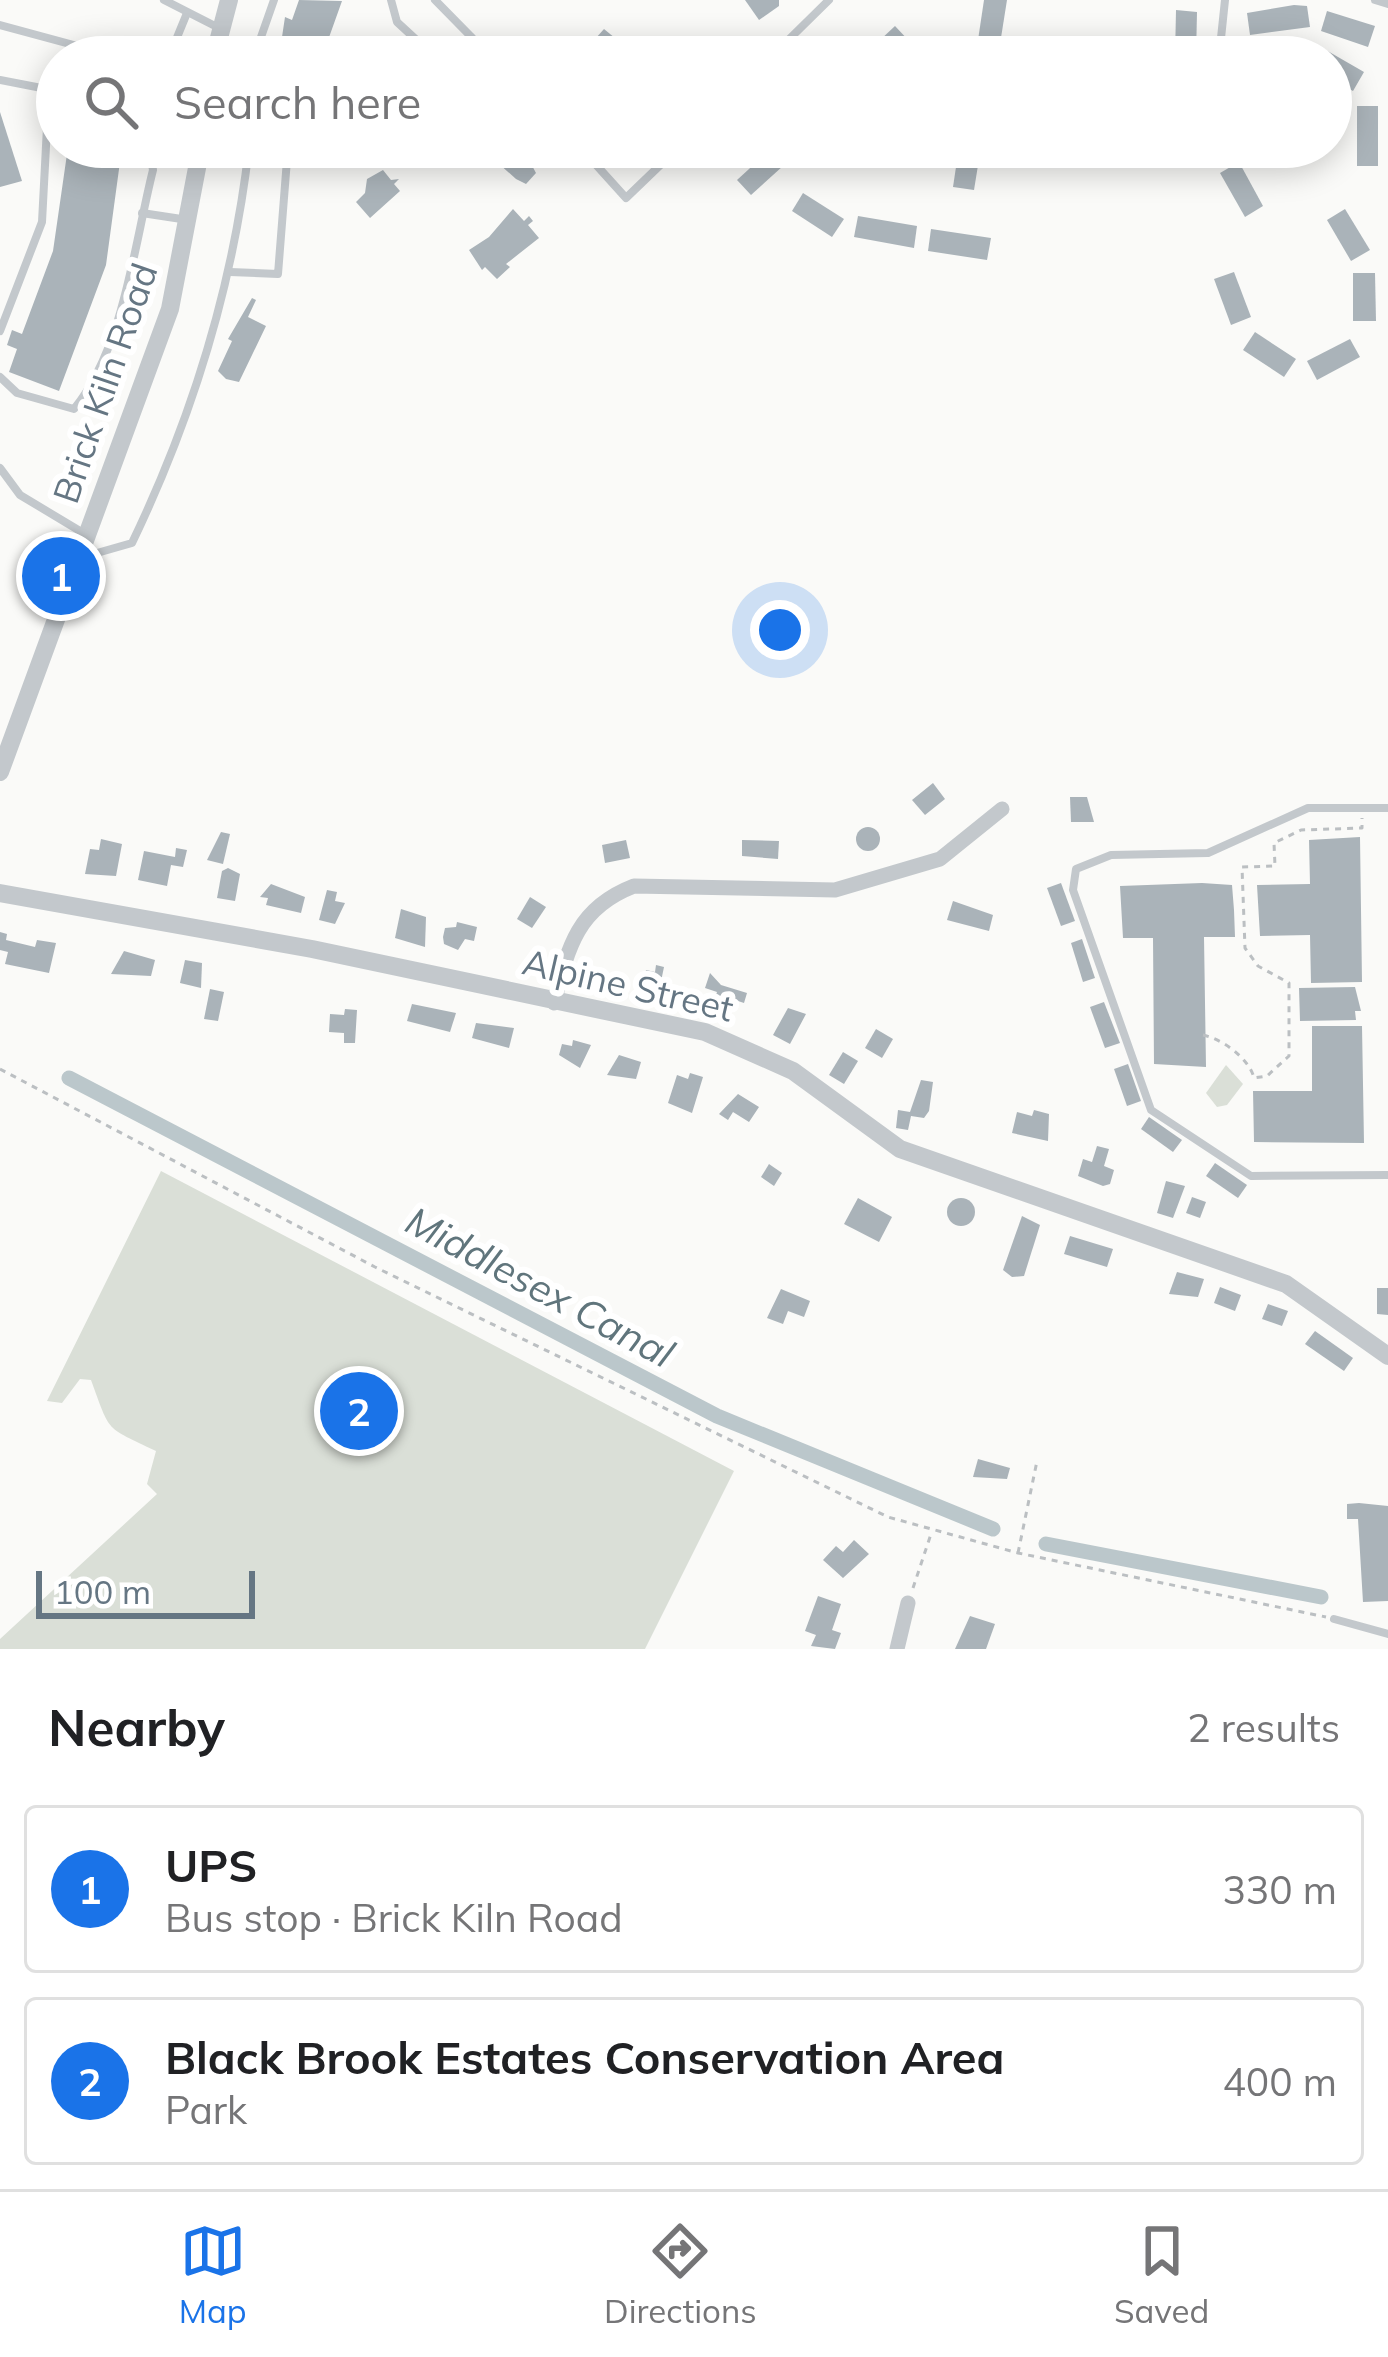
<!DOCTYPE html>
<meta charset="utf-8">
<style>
:root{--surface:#fff;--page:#f2f2f2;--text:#202124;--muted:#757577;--line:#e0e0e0;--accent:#1a73e8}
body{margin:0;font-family:Mulish,sans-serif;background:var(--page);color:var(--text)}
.scale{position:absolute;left:36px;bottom:30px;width:219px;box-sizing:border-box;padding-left:12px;border:6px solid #657683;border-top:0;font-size:33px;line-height:42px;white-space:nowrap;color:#657683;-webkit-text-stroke:9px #fff;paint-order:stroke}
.you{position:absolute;left:780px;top:630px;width:42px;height:42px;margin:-30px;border:9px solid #fff;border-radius:50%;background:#1a73e8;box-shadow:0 0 0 18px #1a73e833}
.badge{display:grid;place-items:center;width:78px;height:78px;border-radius:50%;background:var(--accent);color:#fff;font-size:39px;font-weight:700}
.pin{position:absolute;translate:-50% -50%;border:6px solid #fff;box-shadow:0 3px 12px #0006}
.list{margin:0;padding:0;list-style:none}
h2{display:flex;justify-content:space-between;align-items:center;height:156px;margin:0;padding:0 48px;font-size:51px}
h2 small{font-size:39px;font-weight:400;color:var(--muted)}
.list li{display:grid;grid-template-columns:78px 1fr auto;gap:36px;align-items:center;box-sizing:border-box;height:168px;margin:0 24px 24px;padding:0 24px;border:3px solid var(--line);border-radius:12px}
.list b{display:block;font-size:45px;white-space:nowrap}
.list p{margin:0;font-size:39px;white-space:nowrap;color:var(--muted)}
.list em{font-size:39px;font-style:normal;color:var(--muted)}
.icon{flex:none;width:66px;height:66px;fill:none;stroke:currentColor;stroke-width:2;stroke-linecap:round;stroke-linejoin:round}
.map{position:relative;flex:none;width:1388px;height:1649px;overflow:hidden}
.search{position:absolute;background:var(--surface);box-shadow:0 6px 30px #0003;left:36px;right:36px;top:36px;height:132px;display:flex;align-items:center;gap:30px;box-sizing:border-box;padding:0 42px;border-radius:66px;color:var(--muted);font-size:45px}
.sheet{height:540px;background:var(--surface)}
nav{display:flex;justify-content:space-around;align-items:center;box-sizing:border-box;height:168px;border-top:3px solid var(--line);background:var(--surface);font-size:33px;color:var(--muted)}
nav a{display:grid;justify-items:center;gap:6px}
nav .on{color:var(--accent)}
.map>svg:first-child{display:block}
.green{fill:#dadfd7}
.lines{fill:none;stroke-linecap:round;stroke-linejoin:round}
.canal{stroke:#bbc7cb;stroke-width:15}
.building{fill:#aab3b9}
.path{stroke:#bbbfc2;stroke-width:3;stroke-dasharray:6 6;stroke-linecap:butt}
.service{stroke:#c3c8cc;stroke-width:8}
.minor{stroke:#c3c8cc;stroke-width:15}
.tertiary{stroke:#c3c8cc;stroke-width:18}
.labels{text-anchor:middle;stroke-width:12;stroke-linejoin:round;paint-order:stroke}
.street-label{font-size:36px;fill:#657683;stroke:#fff}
.water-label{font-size:39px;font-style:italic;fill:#60757c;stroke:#fff}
</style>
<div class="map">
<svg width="1388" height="1649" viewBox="0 0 1388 1649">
<rect width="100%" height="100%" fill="#fafaf8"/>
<!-- green -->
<g class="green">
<path d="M 1226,1065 L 1243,1084 L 1227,1105 L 1217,1107 L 1206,1093 Z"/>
<path d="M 161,1171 L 734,1471 L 645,1649 L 0,1649 L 0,1639 L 157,1494 L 147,1484 L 156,1451 C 104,1426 111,1434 91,1380 L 80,1379 L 62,1403 L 47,1401 Z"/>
</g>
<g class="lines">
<!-- canal -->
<g class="canal">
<path d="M 69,1078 L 717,1416 L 993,1529"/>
<path d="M 1046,1544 L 1321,1597"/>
</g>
</g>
<!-- building -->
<g class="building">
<path d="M 299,0 L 342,1 L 322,57 L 279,57 L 285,17 L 292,20 Z"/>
<path d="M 745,0 L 779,0 L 779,6 L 759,20 Z"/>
<path d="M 984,0 L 1007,0 L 1000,44 L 978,40 Z"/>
<path d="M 1294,5 L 1307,6 L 1310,27 L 1250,35 L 1247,13 Z"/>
<path d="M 1176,10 L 1197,12 L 1196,57 L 1175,57 Z"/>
<path d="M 1327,11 L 1375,26 L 1368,47 L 1321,31 Z"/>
<path d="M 895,26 L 910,42 L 894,57 L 862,57 Z"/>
<path d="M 604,29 L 621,43 L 630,57 L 579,57 Z"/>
<path d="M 1312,42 L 1364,72 L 1353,91 L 1331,79 L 1331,57 L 1304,57 Z"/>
<rect x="1357" y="106" width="21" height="60"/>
<path d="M 0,112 L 22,181 L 0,187 Z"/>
<path d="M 68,147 L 122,147 L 106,265 L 59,391 L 9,372 L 17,349 L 7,345 L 12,330 L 22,334 L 53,251 Z"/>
<path d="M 494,147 L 522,147 L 536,173 L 526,184 L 516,179 L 488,154 Z"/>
<path d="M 773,147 L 804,147 L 751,195 L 737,180 Z"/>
<path d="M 959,147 L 981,147 L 974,190 L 953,187 Z"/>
<path d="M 1239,162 L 1263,206 L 1245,217 L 1220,173 Z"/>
<path d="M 383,170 L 391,180 L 399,179 L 394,184 L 400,191 L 370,218 L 356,202 L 365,193 L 367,179 Z"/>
<path d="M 803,193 L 844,219 L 832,237 L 792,211 Z"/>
<path d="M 513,209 L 524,221 L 529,216 L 533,221 L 528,225 L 539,238 L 506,264 L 510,267 L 497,279 L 485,267 L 482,270 L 469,250 L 489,237 Z"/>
<path d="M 1345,209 L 1370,250 L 1351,261 L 1327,220 Z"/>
<path d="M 858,216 L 917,226 L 914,248 L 854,237 Z"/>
<path d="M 931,229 L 991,238 L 987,260 L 928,251 Z"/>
<path d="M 1234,272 L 1251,317 L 1231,325 L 1214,279 Z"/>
<path d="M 1353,273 L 1375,273 L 1376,321 L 1353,321 Z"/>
<path d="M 252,298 L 256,300 L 248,317 L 266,326 L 239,382 L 226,379 L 218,371 L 232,341 L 228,339 Z"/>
<path d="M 1255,332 L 1296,359 L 1284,377 L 1243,350 Z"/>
<path d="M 1350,339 L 1360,357 L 1317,380 L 1307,361 Z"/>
<path d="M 933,783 L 945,799 L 925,815 L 912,800 Z"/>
<path d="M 1070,797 L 1087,797 L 1094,822 L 1071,822 Z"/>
<circle cx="868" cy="839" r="12"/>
<path d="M 221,832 L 230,834 L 223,864 L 207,860 Z"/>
<path d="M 1360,837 L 1362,982 L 1311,983 L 1310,935 L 1260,936 L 1257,885 L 1310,884 L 1309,840 Z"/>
<path d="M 101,839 L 122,844 L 116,876 L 85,874 L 90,849 L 99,850 Z"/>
<path d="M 626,840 L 630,858 L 605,863 L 602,845 Z"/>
<path d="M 742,840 L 779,841 L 778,859 L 742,856 Z"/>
<path d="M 176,848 L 187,850 L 183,867 L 171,865 L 167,886 L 138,880 L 144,851 L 175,857 Z"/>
<path d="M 228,868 L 240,874 L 235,901 L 217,898 L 222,871 Z"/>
<path d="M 1061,883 L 1075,921 L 1061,926 L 1047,888 Z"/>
<path d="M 1202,883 L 1232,885 L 1234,910 L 1235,937 L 1204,937 L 1206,1067 L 1154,1064 L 1153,938 L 1123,938 L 1120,886 Z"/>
<path d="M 271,884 L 305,897 L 301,913 L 266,905 L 268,898 L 260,897 Z"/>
<path d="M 327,890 L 337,892 L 335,901 L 345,903 L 335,924 L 319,920 Z"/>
<path d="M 530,897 L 546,907 L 532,928 L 517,919 Z"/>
<path d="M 953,901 L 993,915 L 989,931 L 947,920 Z"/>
<path d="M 401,909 L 426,917 L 425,947 L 395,938 Z"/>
<path d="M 457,922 L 477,927 L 474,941 L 465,939 L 458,950 L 444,944 L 443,937 L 445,928 L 456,927 Z"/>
<path d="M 0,932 L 7,934 L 6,940 L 35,947 L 37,940 L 56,943 L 49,973 L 5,964 L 8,952 L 0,950 Z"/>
<path d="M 1082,939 L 1095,978 L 1083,982 L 1071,943 Z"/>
<path d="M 124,951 L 155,960 L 151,976 L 111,974 Z"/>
<path d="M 185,960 L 202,963 L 201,988 L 180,983 Z"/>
<path d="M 656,965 L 664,967 L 659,991 L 642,987 L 646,970 L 655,972 Z"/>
<path d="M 710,973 L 721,985 L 747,993 L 744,1003 L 738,1001 L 735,1008 L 714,1001 L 717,992 L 705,988 Z"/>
<path d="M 1355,987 L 1361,1011 L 1355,1011 L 1356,1020 L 1300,1021 L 1299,988 Z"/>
<path d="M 210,989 L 224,992 L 218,1021 L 204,1019 Z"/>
<path d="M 1104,1002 L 1120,1043 L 1105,1048 L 1090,1007 Z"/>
<path d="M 412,1004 L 456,1013 L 450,1032 L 407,1021 Z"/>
<path d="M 788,1008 L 806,1014 L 790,1044 L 773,1035 Z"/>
<path d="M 345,1009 L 357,1010 L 355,1043 L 344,1043 L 344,1033 L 329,1032 L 330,1014 L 344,1015 Z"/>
<path d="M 476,1023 L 514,1028 L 509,1048 L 472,1038 Z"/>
<path d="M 1312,1026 L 1362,1026 L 1364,1143 L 1254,1142 L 1253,1091 L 1312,1091 Z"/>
<path d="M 876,1029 L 893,1039 L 882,1058 L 865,1048 Z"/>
<path d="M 573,1040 L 591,1045 L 580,1068 L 559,1055 L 562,1044 L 572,1046 Z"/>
<path d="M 843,1052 L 858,1061 L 844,1084 L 829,1075 Z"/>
<path d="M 619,1055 L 641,1062 L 636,1079 L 607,1075 Z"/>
<path d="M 1128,1064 L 1141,1101 L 1127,1106 L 1114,1069 Z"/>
<path d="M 690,1073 L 703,1077 L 692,1113 L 668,1103 L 677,1075 L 688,1079 Z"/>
<path d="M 921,1080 L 933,1082 L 929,1111 L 924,1118 L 911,1116 L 908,1130 L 896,1128 L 898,1110 L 910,1112 Z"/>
<path d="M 738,1094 L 759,1107 L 749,1122 L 733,1112 L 728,1120 L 719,1114 Z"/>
<path d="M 1034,1110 L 1049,1114 L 1048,1141 L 1012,1133 L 1017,1112 L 1032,1116 Z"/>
<path d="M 1149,1117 L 1182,1140 L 1173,1152 L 1141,1129 Z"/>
<path d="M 1097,1146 L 1109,1149 L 1104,1166 L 1114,1170 L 1110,1184 L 1103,1186 L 1078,1176 L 1083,1159 L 1092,1162 Z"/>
<path d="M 1215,1163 L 1247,1185 L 1238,1198 L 1206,1176 Z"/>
<path d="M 769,1164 L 782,1173 L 774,1186 L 761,1177 Z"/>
<path d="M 1166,1181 L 1185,1186 L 1173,1218 L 1157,1213 Z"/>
<path d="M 1192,1197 L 1206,1202 L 1200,1218 L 1186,1213 Z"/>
<path d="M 858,1198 L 892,1217 L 879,1242 L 844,1224 Z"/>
<circle cx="961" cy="1212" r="14"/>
<path d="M 1022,1216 L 1040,1225 L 1024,1276 L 1012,1277 L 1003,1270 Z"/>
<path d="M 1070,1236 L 1113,1249 L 1107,1267 L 1064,1254 Z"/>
<path d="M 1177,1272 L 1204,1279 L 1198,1297 L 1169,1294 Z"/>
<path d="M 1220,1287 L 1241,1295 L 1235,1311 L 1214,1303 Z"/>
<path d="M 1377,1288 L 1388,1288 L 1388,1315 L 1377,1314 Z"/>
<path d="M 781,1289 L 810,1301 L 804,1317 L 788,1311 L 783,1324 L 767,1318 Z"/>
<path d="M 1268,1304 L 1288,1311 L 1282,1326 L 1262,1319 Z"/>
<path d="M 1315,1331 L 1353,1358 L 1344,1371 L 1305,1344 Z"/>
<path d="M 978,1459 L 1010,1468 L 1007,1479 L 973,1477 Z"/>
<path d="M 1359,1503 L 1388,1506 L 1388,1601 L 1363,1602 L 1358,1519 L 1347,1519 L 1347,1504 Z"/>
<path d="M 854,1540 L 869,1554 L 843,1578 L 823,1560 L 836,1546 L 843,1552 Z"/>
<path d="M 818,1596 L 841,1604 L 832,1630 L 841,1633 L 835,1649 L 811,1646 L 816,1635 L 805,1631 Z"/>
<path d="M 970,1616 L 995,1624 L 986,1649 L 955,1649 Z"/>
</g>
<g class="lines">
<!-- path -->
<g class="path">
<path d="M 1203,1035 C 1222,1039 1249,1058 1254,1078 L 1267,1076 L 1289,1056 L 1289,983 L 1258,966 L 1245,948 L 1242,867 L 1275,866 L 1274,843 L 1301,830 L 1362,828 L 1362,818"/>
<path d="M 0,1069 L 375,1267 L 888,1517 L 1018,1553 L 1326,1617"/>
<path d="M 1018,1553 L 1037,1461"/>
<path d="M 913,1588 L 931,1534"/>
</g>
<!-- service -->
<g class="service">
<path d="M 164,0 L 219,28"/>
<path d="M 391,0 L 397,22 L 435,57"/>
<path d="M 435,0 L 491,57"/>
<path d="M 1375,0 L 1388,4"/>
<path d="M 0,25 L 118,57"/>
<path d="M 169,57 L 187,13"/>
<path d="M 254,57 L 274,0"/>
<path d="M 444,57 L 471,37"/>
<path d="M 771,57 L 829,0"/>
<path d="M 1219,57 L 1225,0"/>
<path d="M 0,80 L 57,91"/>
<path d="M 580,147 L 626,198 L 679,147"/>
<path d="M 142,213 L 188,220"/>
<path d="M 230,272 L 278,274 L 288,147"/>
<path d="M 0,331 L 42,222 L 49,89"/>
<path d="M 0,377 L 17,393 L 74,409 C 124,348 134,245 153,170 L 149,147"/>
<path d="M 0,468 L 20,495 L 85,534"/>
<path d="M 83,557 L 132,543 C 193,416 233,287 249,147"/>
<path d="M 1388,808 L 1308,808 L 1208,853 L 1111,855 L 1076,869 L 1073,890 L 1151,1110 L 1251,1176 L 1388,1175"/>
<path d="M 1334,1619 L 1388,1634"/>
</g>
<!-- minor -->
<g class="minor">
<path d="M 554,1003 C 568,947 577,908 634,886 L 835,890 L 940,859 L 1002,809"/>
<path d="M 897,1649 L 908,1603"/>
</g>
<!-- tertiary -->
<g class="tertiary">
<path d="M 214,57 L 229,0"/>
<path d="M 0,772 L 170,309 L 201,147"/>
<path d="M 0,893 L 312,949 L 705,1032 L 793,1071 L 900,1149 L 1286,1284 L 1388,1356"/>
</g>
</g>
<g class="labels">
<!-- street labels -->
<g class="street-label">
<text transform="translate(105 383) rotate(-71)" y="13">Brick Kiln Road</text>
<text transform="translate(628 985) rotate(13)" y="13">Alpine Street</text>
</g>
<!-- water labels -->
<g class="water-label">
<text transform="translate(540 1287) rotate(28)" y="14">Middlesex Canal</text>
</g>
</g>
</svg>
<div class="scale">100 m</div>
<div class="you"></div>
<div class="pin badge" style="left:61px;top:576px">1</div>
<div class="pin badge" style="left:359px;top:1411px">2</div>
<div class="search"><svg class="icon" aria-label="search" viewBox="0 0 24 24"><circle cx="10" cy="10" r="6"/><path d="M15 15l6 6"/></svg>Search here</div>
</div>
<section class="sheet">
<h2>Nearby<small>2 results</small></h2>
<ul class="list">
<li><span class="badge">1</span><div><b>UPS</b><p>Bus stop · Brick Kiln Road</p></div><em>330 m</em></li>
<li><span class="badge">2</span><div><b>Black Brook Estates Conservation Area</b><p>Park</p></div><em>400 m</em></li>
</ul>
</section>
<nav>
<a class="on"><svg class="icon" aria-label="map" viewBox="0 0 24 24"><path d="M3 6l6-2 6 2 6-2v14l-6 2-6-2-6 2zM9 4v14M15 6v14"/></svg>Map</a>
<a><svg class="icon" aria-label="directions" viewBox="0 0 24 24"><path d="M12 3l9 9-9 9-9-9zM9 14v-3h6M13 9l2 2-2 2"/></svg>Directions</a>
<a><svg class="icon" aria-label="saved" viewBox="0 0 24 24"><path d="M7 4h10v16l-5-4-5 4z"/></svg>Saved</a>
</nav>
